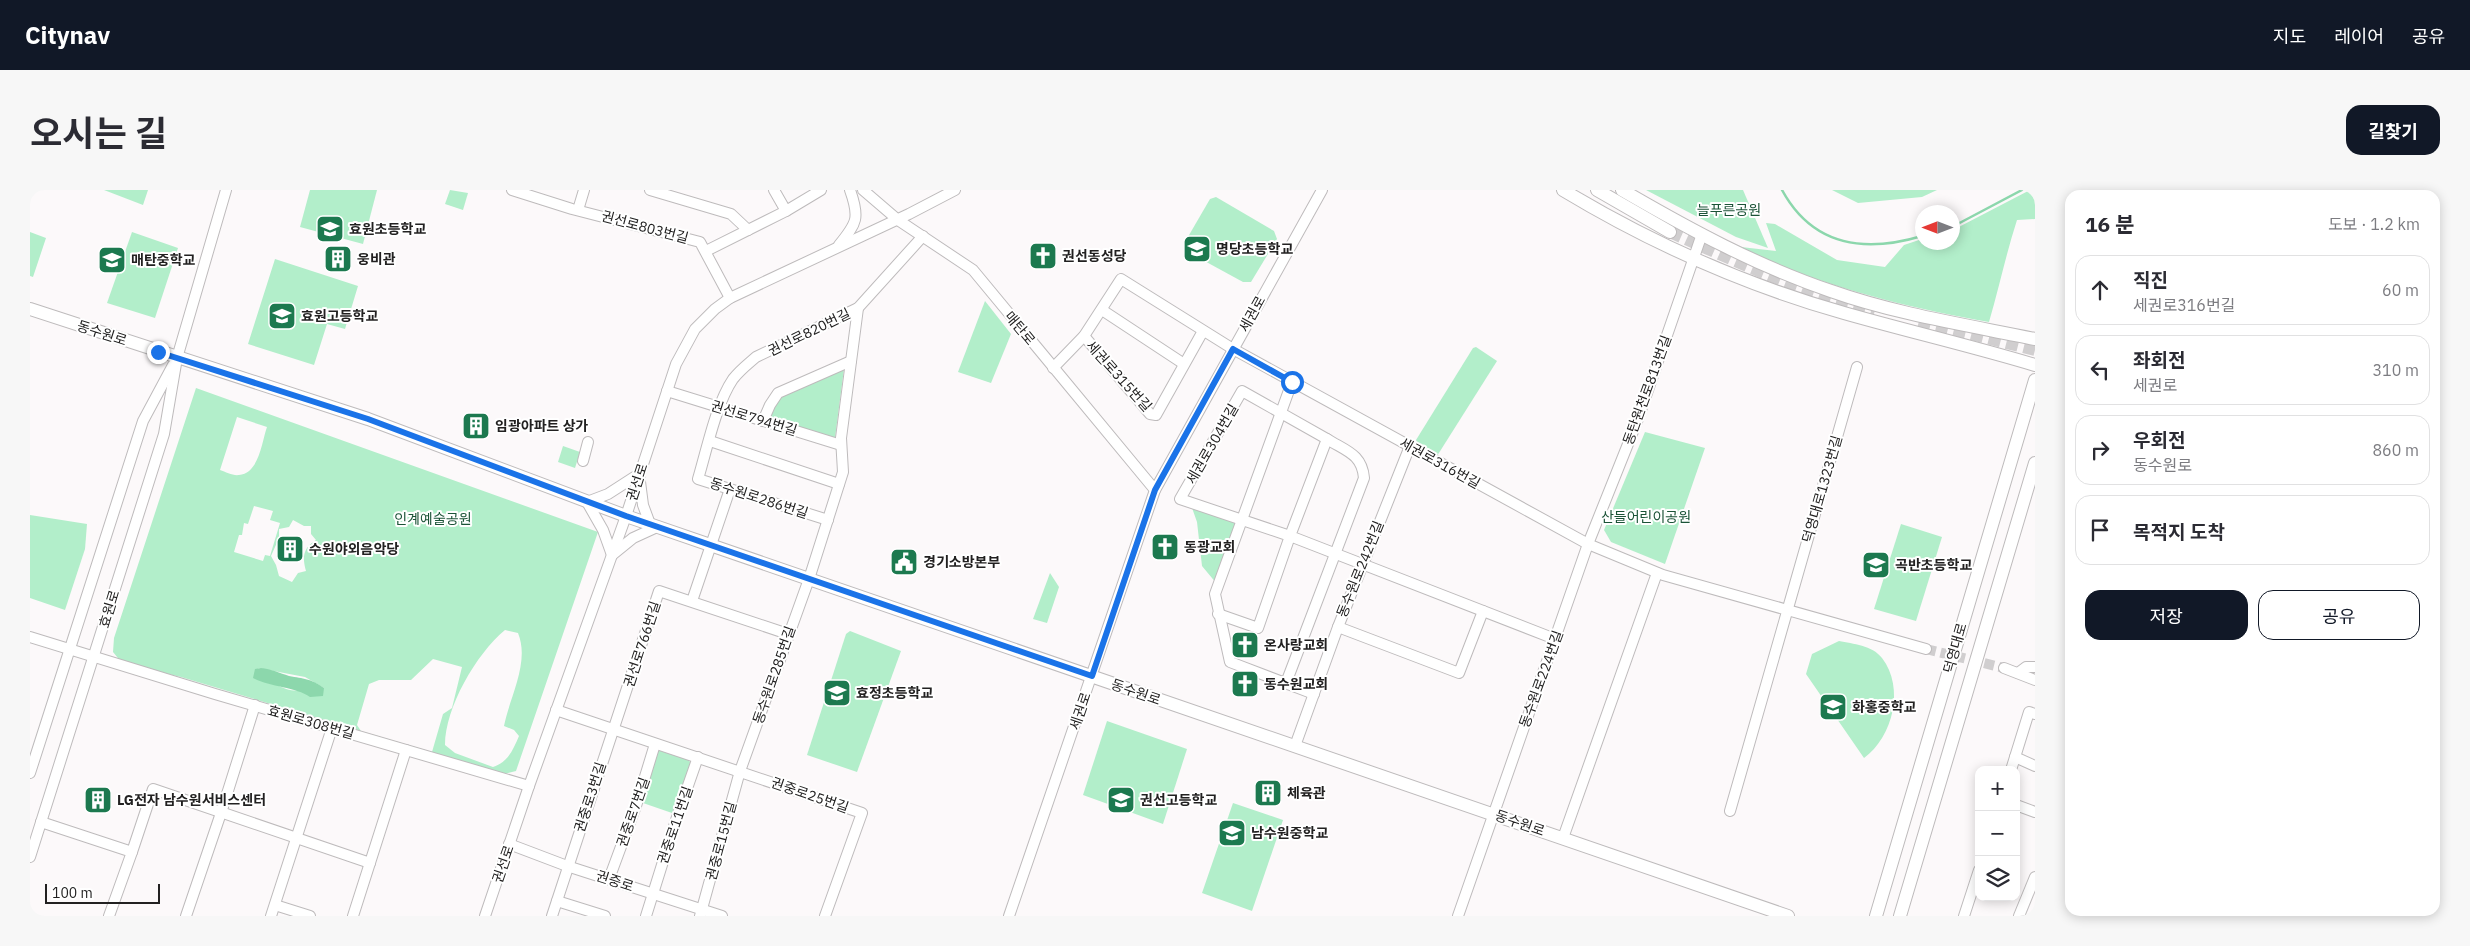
<!DOCTYPE html>
<html lang="ko">
<meta charset="utf-8">
<style>
:root{--surface:#fff;--page:#f7f7f7;--text:#2b2b33;--muted:#7c7c81;--line:#e1e1e2;--accent:#111827}
body{margin:0;font-family:"IBM Plex Sans","Noto Sans KR",sans-serif;background:var(--page);color:var(--text)}
.controls{position:absolute;right:15px;bottom:15px;display:grid;overflow:hidden;border-radius:10px;box-shadow:0 2px 12px #0003}
.controls button{width:45px;height:45px;display:grid;place-items:center;padding:0;border:0;border-bottom:1px solid var(--line);background:var(--surface);color:var(--text);font:25px sans-serif}
.compass{position:absolute;left:1885px;top:15px;width:45px;height:45px;border-radius:50%;background:var(--surface);box-shadow:0 2px 12px #0003;rotate:270deg}
.scale{position:absolute;left:15px;bottom:12px;width:115px;box-sizing:border-box;padding-left:5px;border:2px solid #222121;border-top:0;font-size:14px;line-height:18px;white-space:nowrap;color:#222121;-webkit-text-stroke:4px #fff;paint-order:stroke}
.stop{position:absolute;width:15px;height:15px;margin:-11px;border:4px solid #1a73e8;border-radius:50%;background:#fff}
.stop.end{background:#1a73e8;border-color:#fff;box-shadow:0 1px 5px #0008}
.list{margin:0;padding:0;list-style:none}
h2{display:flex;justify-content:space-between;align-items:center;height:65px;margin:0;padding:0 20px;font-size:21px}
h2 small{font-size:16px;font-weight:400;color:var(--muted)}
.list li{display:grid;grid-template-columns:32px 1fr auto;gap:15px;align-items:center;box-sizing:border-box;height:70px;margin:0 10px 10px;padding:0 10px;border:1px solid var(--line);border-radius:15px}
.list b{display:block;font-size:19px;white-space:nowrap}
.list p{margin:0;font-size:16px;white-space:nowrap;color:var(--muted)}
.list em{font-size:16px;font-style:normal;color:var(--muted)}
.actions{display:flex;gap:10px;padding:15px 20px}
.actions a{flex:1;padding:11px 0;border:1px solid var(--accent);border-radius:15px;text-align:center;font-size:18px;color:var(--accent)}
.actions .main{background:var(--accent);color:#fff}
.icon{flex:none;width:28px;height:28px;fill:none;stroke:currentColor;stroke-width:2;stroke-linecap:round;stroke-linejoin:round}
.map{position:relative;flex:none;width:2005px;height:726px;overflow:hidden;border-radius:15px}
header{display:flex;align-items:center;gap:30px;box-sizing:border-box;height:70px;padding:0 25px;background:var(--accent);color:#fff}
header strong{font-size:24px}
nav{display:flex;gap:28px;margin-inline-start:auto;font-size:18px}
.intro{display:flex;align-items:center;justify-content:space-between;box-sizing:border-box;height:120px;padding:0 30px}
h1{margin:0;font-size:35px}
.button{padding:12px 22px;border-radius:15px;background:var(--accent);color:#fff;font-size:18px;font-weight:700}
main{display:flex;gap:30px;padding:0 30px}
aside{flex:1;background:var(--surface);border-radius:15px;box-shadow:0 2px 12px #0003}
.map>svg:first-child{display:block}
.green{fill:#b2eeca;fill-rule:evenodd}
.water{fill:#8cd7ac}
.lines{fill:none;stroke-linecap:round;stroke-linejoin:round}
.stream{stroke:#8cd7ac;stroke-width:2.5}
.minor-tunnel{stroke:#d0cecf;stroke-width:10;stroke-dasharray:10 5;stroke-linecap:butt}
.major-tunnel{stroke:#d0cecf;stroke-width:12;stroke-dasharray:12 6;stroke-linecap:butt}
.minor-casing{stroke:#bebbbc;stroke-width:12}
.major-casing{stroke:#bebbbc;stroke-width:14}
.minor{stroke:#fff;stroke-width:10}
.major{stroke:#fff;stroke-width:12}
.route{stroke:#1a73e8;stroke-width:6}
.labels{text-anchor:middle;stroke-width:4;stroke-linejoin:round;paint-order:stroke}
.park-label{font-size:14px;fill:#1b5337;stroke:#fff}
.street-label{font-size:14px;fill:#222121;stroke:#fff}
.poi-label{font-size:14px;font-weight:bold;fill:#222121;stroke:#fff;text-anchor:start}
</style>
<header>
<strong>Citynav</strong>
<nav><a>지도</a><a>레이어</a><a>공유</a></nav>
</header>
<div class="intro"><h1>오시는 길</h1><a class="button">길찾기</a></div>
<main>
<div class="map">
<svg width="2005" height="726" viewBox="0 0 2005 726">
<rect width="100%" height="100%" fill="#fcf9fa"/>
<!-- green -->
<g class="green">
<path d="M 74,0 L 118,0 L 113,15 Z"/>
<path d="M 280,0 L 347,0 L 333,54 L 270,37 Z"/>
<path d="M 420,0 L 438,3 L 433,20 L 415,14 Z"/>
<path d="M 1616,0 L 1713,0 L 1738,58 L 1706,47 Z"/>
<path d="M 1802,0 L 1907,0 L 1892,7 L 1828,13 Z"/>
<path d="M 2000,0 L 2005,0 L 2005,29 L 1987,30 C 1976,64 1969,98 1959,132 C 1879,118 1784,95 1711,57 L 1746,61 L 1736,33 L 1745,34 L 1807,70 L 1855,77 L 1874,55 L 1892,49 L 1892,52 L 1922,52 L 1923,40 Z"/>
<path d="M 1186,7 L 1244,41 L 1247,49 L 1221,92 L 1213,92 L 1158,62 L 1155,52 L 1180,9 Z"/>
<path d="M 0,42 L 16,48 L 3,87 L 0,86 Z"/>
<path d="M 102,42 L 148,58 L 125,128 L 77,113 Z"/>
<path d="M 245,69 L 328,96 L 315,139 L 297,134 L 284,175 L 218,154 Z"/>
<path d="M 955,111 L 981,144 L 961,193 L 928,182 Z"/>
<path d="M 1446,157 L 1467,171 L 1407,266 L 1387,253 L 1386,250 L 1443,158 Z"/>
<path d="M 814,179 L 805,248 L 743,229 L 738,223 L 749,207 Z"/>
<path d="M 166,198 L 568,342 L 486,581 L 474,584 L 151,487 L 92,473 L 83,462 L 84,448 ZM 207,227 L 237,237 C 232,251 229,284 209,285 C 203,286 196,282 190,280 ZM 224,316 L 243,321 L 240,330 L 250,333 L 240,366 L 235,365 L 233,371 L 204,362 L 209,345 L 212,345 L 214,333 L 218,334 ZM 263,330 L 274,336 L 281,336 L 281,344 L 286,350 C 273,358 272,367 276,381 L 268,383 L 262,392 L 249,386 L 246,375 L 241,366 L 249,348 L 249,339 L 259,337 ZM 475,440 L 488,443 C 500,472 480,506 474,536 L 484,540 L 489,546 C 483,560 478,572 463,577 L 425,563 L 415,555 C 415,518 446,464 475,440 ZM 403,469 L 432,477 L 422,518 L 413,524 L 402,562 L 331,541 L 327,535 L 339,494 L 349,490 L 381,490 ZM 228,478 L 275,487 L 294,498 C 262,504 250,502 228,478 Z"/>
<path d="M 1615,242 L 1675,258 L 1635,374 L 1581,352 L 1574,340 Z"/>
<path d="M 533,256 L 550,262 L 545,278 L 528,272 Z"/>
<path d="M 1161,315 L 1210,332 L 1187,394 L 1172,376 L 1167,332 Z"/>
<path d="M 0,325 L 57,334 L 55,359 L 35,420 L 0,408 Z"/>
<path d="M 1871,334 L 1912,347 L 1886,431 L 1844,419 Z"/>
<path d="M 1020,383 L 1029,397 L 1017,433 L 1003,429 Z"/>
<path d="M 820,441 L 871,461 L 827,582 L 777,565 L 816,444 Z"/>
<path d="M 1809,451 C 1823,454 1842,455 1852,468 C 1875,498 1863,547 1834,568 L 1776,484 L 1782,464 Z"/>
<path d="M 1077,531 L 1157,559 L 1133,634 L 1053,605 Z"/>
<path d="M 628,560 L 659,570 L 662,577 L 646,622 L 642,623 L 613,613 L 611,607 Z"/>
<path d="M 1203,613 L 1253,630 L 1222,721 L 1172,703 Z"/>
</g>
<!-- water -->
<path class="water" d="M 231,478 C 241,479 250,483 259,486 C 274,489 280,488 294,498 L 293,506 L 280,507 C 266,497 239,497 223,488 L 225,479 Z"/>
<g class="lines">
<!-- stream -->
<g class="stream">
<path d="M 1752,0 C 1783,57 1835,63 1892,46"/>
<path d="M 1922,37 L 1992,0"/>
</g>
<!-- minor-tunnel -->
<path class="minor-tunnel" d="M 1896,459 L 1974,478"/>
<!-- major-tunnel -->
<g class="major-tunnel">
<path d="M 1640,42 C 1707,72 1774,103 1845,120"/>
<path d="M 1889,131 L 2005,160"/>
</g>
<defs>
<g id="minor">
<path d="M 482,0 L 542,19 L 670,52 L 700,108"/>
<path d="M 620,0 L 701,24 L 718,40"/>
<path d="M 744,0 L 756,21"/>
<path d="M 833,0 L 868,30 L 943,80 L 1125,300"/>
<path d="M 548,20 L 554,0"/>
<path d="M 809,55 C 827,33 830,28 820,0"/>
<path d="M 676,61 L 756,21 L 791,0"/>
<path d="M 1072,120 L 1154,174"/>
<path d="M 1054,146 L 1120,224 L 1126,225 L 1173,141"/>
<path d="M 1023,178 L 1054,146 L 1091,89 L 1203,159 L 1558,354 L 1633,385 L 1896,459"/>
<path d="M 1262,192 L 1185,404 L 1200,472 L 1284,504"/>
<path d="M 637,201 L 811,255"/>
<path d="M 733,231 L 740,215 L 748,203 L 821,171"/>
<path d="M 680,251 L 809,294"/>
<path d="M 553,271 L 558,252"/>
<path d="M 798,330 L 668,289 C 677,259 686,214 703,189 C 710,180 718,174 726,167 L 828,118 L 893,46"/>
<path d="M 620,334 L 613,315 L 609,284 L 578,304 L 557,312 L 573,340 L 582,365 L 603,348 L 627,337"/>
<path d="M 662,411 L 700,299"/>
<path d="M 1188,424 L 1228,438 L 1260,346 L 1297,249 L 1212,201 L 1150,309 L 1260,346 L 1525,449"/>
<path d="M 1308,437 L 1429,483 L 1453,421"/>
<path d="M 0,447 L 185,504 L 499,596"/>
<path d="M 1974,478 L 2005,490"/>
<path d="M 1988,483 L 1996,477 L 2005,477"/>
<path d="M 1256,493 L 1334,288 C 1332,264 1316,261 1297,249"/>
<path d="M 526,520 L 832,623 L 795,726"/>
<path d="M 1265,556 L 1308,437 L 1380,256"/>
<path d="M 1985,567 L 2005,576"/>
<path d="M 1981,580 L 1999,522 L 2005,524"/>
<path d="M 0,583 L 113,231 L 143,175"/>
<path d="M 1986,615 L 2005,622"/>
<path d="M 1700,621 L 1827,177"/>
<path d="M 11,632 L 102,662 L 79,726"/>
<path d="M 1533,648 L 1627,383"/>
<path d="M 479,654 L 537,676 L 692,726"/>
<path d="M 102,662 L 123,599 L 340,673"/>
<path d="M 0,667 L 134,244 L 147,168 L 196,0"/>
<path d="M 579,689 L 606,616 L 625,554"/>
<path d="M 527,711 L 575,726"/>
<path d="M 245,715 L 280,726"/>
<path d="M 156,726 L 191,623 L 225,515"/>
<path d="M 241,726 L 302,538"/>
<path d="M 323,726 L 376,560"/>
<path d="M 455,726 L 499,596 L 596,326 L 646,174 L 665,139 L 685,119 L 700,108 L 879,24 L 925,0"/>
<path d="M 522,726 L 629,401 L 758,444"/>
<path d="M 616,726 L 646,630 L 668,567"/>
<path d="M 670,726 L 710,581 L 779,389 L 813,282 L 811,248 L 828,118"/>
<path d="M 979,726 L 1125,300 L 1292,0"/>
<path d="M 1428,726 L 1558,354 L 1608,229 L 1672,44"/>
<path d="M 1934,726 L 1949,680"/>
<path d="M 1989,726 L 2005,687"/>
</g>
<g id="major">
<path d="M 1533,0 C 1621,53 1715,95 1814,123 C 1877,141 1942,156 2005,175"/>
<path d="M 1567,0 L 1640,42"/>
<path d="M 1592,0 C 1659,39 1727,76 1801,101 C 1866,124 1937,135 2005,149"/>
<path d="M 0,119 L 338,229 L 596,326 L 1758,726"/>
<path d="M 1846,726 L 2005,190"/>
<path d="M 1870,726 L 2005,273"/>
</g>
</defs>
<!-- minor casing -->
<use href="#minor" class="minor-casing"/>
<!-- major casing -->
<use href="#major" class="major-casing"/>
<!-- minor -->
<use href="#minor" class="minor"/>
<!-- major -->
<use href="#major" class="major"/>
</g>
<g class="lines">
<!-- route -->
<path class="route" d="M 128,162 L 338,229 L 596,326 L 1062,486 L 1125,300 L 1203,159 L 1262,192"/>
</g>
<!-- icons -->
<defs>
<symbol id="school-square" viewBox="-11 -11 22 22"><rect x="-9" y="-9" width="18" height="18" rx="4" fill="#1c794f" stroke="#fff"/><path d="M0-5L7-2L0 1L-7-2ZM-4 1L0 2.5L4 1V4Q0 6-4 4Z" fill="#fff"/></symbol>
<symbol id="church-square" viewBox="-11 -11 22 22"><rect x="-9" y="-9" width="18" height="18" rx="4" fill="#1c794f" stroke="#fff"/><path d="M-1.2-6h2.4v3.5h3.3v2.4h-3.3V6h-2.4V-.1h-3.3v-2.4h3.3Z" fill="#fff"/></symbol>
<symbol id="building-square" viewBox="-11 -11 22 22"><rect x="-9" y="-9" width="18" height="18" rx="4" fill="#1c794f" stroke="#fff"/><path d="M-4-6H4V6H1V3H-1V6H-4ZM-2.5-4.3h1.7v1.8h-1.7ZM.8-4.3h1.7v1.8H.8ZM-2.5-1h1.7V.8h-1.7ZM.8-1h1.7V.8H.8Z" fill="#fff"/></symbol>
<symbol id="civic-square" viewBox="-11 -11 22 22"><rect x="-9" y="-9" width="18" height="18" rx="4" fill="#1c794f" stroke="#fff"/><path d="M-.6-6.5H3V-4.5H.6V-3L4-1V1h2V6H-6V1h2V-1L-.6-3ZM-1.2 2.5V6h2.4V2.5Z" fill="#fff"/></symbol>
</defs>
<g fill-rule="evenodd">
<use href="#school-square" x="284" y="23" width="32" height="32"/>
<use href="#school-square" x="1151" y="43" width="32" height="32"/>
<use href="#church-square" x="997" y="50" width="32" height="32"/>
<use href="#building-square" x="292" y="53" width="32" height="32"/>
<use href="#school-square" x="66" y="54" width="32" height="32"/>
<use href="#school-square" x="236" y="110" width="32" height="32"/>
<use href="#building-square" x="430" y="220" width="32" height="32"/>
<use href="#church-square" x="1119" y="341" width="32" height="32"/>
<use href="#building-square" x="244" y="343" width="32" height="32"/>
<use href="#civic-square" x="858" y="356" width="32" height="32"/>
<use href="#school-square" x="1830" y="359" width="32" height="32"/>
<use href="#church-square" x="1199" y="439" width="32" height="32"/>
<use href="#church-square" x="1199" y="478" width="32" height="32"/>
<use href="#school-square" x="791" y="487" width="32" height="32"/>
<use href="#school-square" x="1787" y="501" width="32" height="32"/>
<use href="#building-square" x="1222" y="587" width="32" height="32"/>
<use href="#building-square" x="52" y="594" width="32" height="32"/>
<use href="#school-square" x="1075" y="594" width="32" height="32"/>
<use href="#school-square" x="1186" y="627" width="32" height="32"/>
</g>
<g class="labels">
<!-- park labels -->
<g class="park-label">
<text x="1699" y="25">늘푸른공원</text>
<text x="1616" y="332">산들어린이공원</text>
<text x="403" y="334">인계예술공원</text>
</g>
<!-- street labels -->
<g class="street-label">
<text transform="translate(615 37) rotate(15)" y="5">권선로803번길</text>
<text transform="translate(1222 124) rotate(-61)" y="5">세권로</text>
<text transform="translate(990 138) rotate(50)" y="5">매탄로</text>
<text transform="translate(779 142) rotate(-26)" y="5">권선로820번길</text>
<text transform="translate(72 143) rotate(18)" y="5">동수원로</text>
<text transform="translate(1089 186) rotate(48)" y="5">세권로315번길</text>
<text transform="translate(1617 200) rotate(-70)" y="5">동탄원천로813번길</text>
<text transform="translate(724 228) rotate(17)" y="5">권선로794번길</text>
<text transform="translate(1182 254) rotate(-60)" y="5">세권로304번길</text>
<text transform="translate(1410 273) rotate(29)" y="5">세권로316번길</text>
<text transform="translate(607 292) rotate(-72)" y="5">권선로</text>
<text transform="translate(1792 299) rotate(-74)" y="5">덕영대로1323번길</text>
<text transform="translate(729 308) rotate(18)" y="5">동수원로286번길</text>
<text transform="translate(1330 379) rotate(-68)" y="5">동수원로242번길</text>
<text transform="translate(79 419) rotate(-73)" y="5">효원로</text>
<text transform="translate(612 454) rotate(-72)" y="5">권선로766번길</text>
<text transform="translate(1925 458) rotate(-74)" y="5">덕영대로</text>
<text transform="translate(744 485) rotate(-71)" y="5">동수원로285번길</text>
<text transform="translate(1511 489) rotate(-70)" y="5">동수원로224번길</text>
<text transform="translate(1106 502) rotate(19)" y="5">동수원로</text>
<text transform="translate(1050 521) rotate(-71)" y="5">세권로</text>
<text transform="translate(281 532) rotate(16)" y="5">효원로308번길</text>
<text transform="translate(780 605) rotate(19)" y="5">권중로25번길</text>
<text transform="translate(560 607) rotate(-72)" y="5">권중로3번길</text>
<text transform="translate(603 622) rotate(-71)" y="5">권중로7번길</text>
<text transform="translate(1490 633) rotate(19)" y="5">동수원로</text>
<text transform="translate(645 635) rotate(-71)" y="5">권중로11번길</text>
<text transform="translate(691 651) rotate(-75)" y="5">권중로15번길</text>
<text transform="translate(473 674) rotate(-71)" y="5">권선로</text>
<text transform="translate(585 691) rotate(18)" y="5">권중로</text>
</g>
<!-- poi labels -->
<g class="poi-label">
<text x="319" y="44">효원초등학교</text>
<text x="1186" y="64">명당초등학교</text>
<text x="1032" y="71">권선동성당</text>
<text x="327" y="74">웅비관</text>
<text x="101" y="75">매탄중학교</text>
<text x="271" y="131">효원고등학교</text>
<text x="465" y="241">임광아파트 상가</text>
<text x="1154" y="362">동광교회</text>
<text x="279" y="364">수원야외음악당</text>
<text x="893" y="377">경기소방본부</text>
<text x="1865" y="380">곡반초등학교</text>
<text x="1234" y="460">온사랑교회</text>
<text x="1234" y="499">동수원교회</text>
<text x="826" y="508">효정초등학교</text>
<text x="1822" y="522">화홍중학교</text>
<text x="1257" y="608">체육관</text>
<text x="87" y="615">LG전자 남수원서비스센터</text>
<text x="1110" y="615">권선고등학교</text>
<text x="1221" y="648">남수원중학교</text>
</g>
</g>
</svg>
<div class="controls">
<button>+</button>
<button>−</button>
<button><svg class="icon" aria-label="layers" viewBox="0 0 24 24"><path d="M12 4l9 5-9 5-9-5zM3 14l9 5 9-5"/></svg></button>
</div>
<svg class="compass" viewBox="-18 -18 36 36"><path d="M0-13l5 13h-10z" fill="#e53935"/><path d="M0 13l5-13h-10z" fill="#7c7c81"/></svg>
<div class="scale">100 m</div>
<div class="stop" style="left:1262px;top:192px"></div>
<div class="stop end" style="left:128px;top:162px"></div>
</div>
<aside>
<h2>16 분<small>도보 · 1.2 km</small></h2>
<ul class="list">
<li><svg class="icon" aria-label="ahead" viewBox="0 0 24 24"><path d="M12 20V5M6 11l6-6 6 6"/></svg><div><b>직진</b><p>세권로316번길</p></div><em>60 m</em></li>
<li><svg class="icon" aria-label="left" viewBox="0 0 24 24"><path d="M17 20v-9H6M10 6l-5 5 5 5"/></svg><div><b>좌회전</b><p>세권로</p></div><em>310 m</em></li>
<li><svg class="icon" aria-label="right" viewBox="0 0 24 24"><path d="M7 20v-9h11M14 6l5 5-5 5"/></svg><div><b>우회전</b><p>동수원로</p></div><em>860 m</em></li>
<li><svg class="icon" aria-label="arrive" viewBox="0 0 24 24"><path d="M6 21V4h12l-3 4 3 4H6"/></svg><div><b>목적지 도착</b></div></li>
</ul>
<div class="actions"><a class="main">저장</a><a>공유</a></div>
</aside>
</main>
